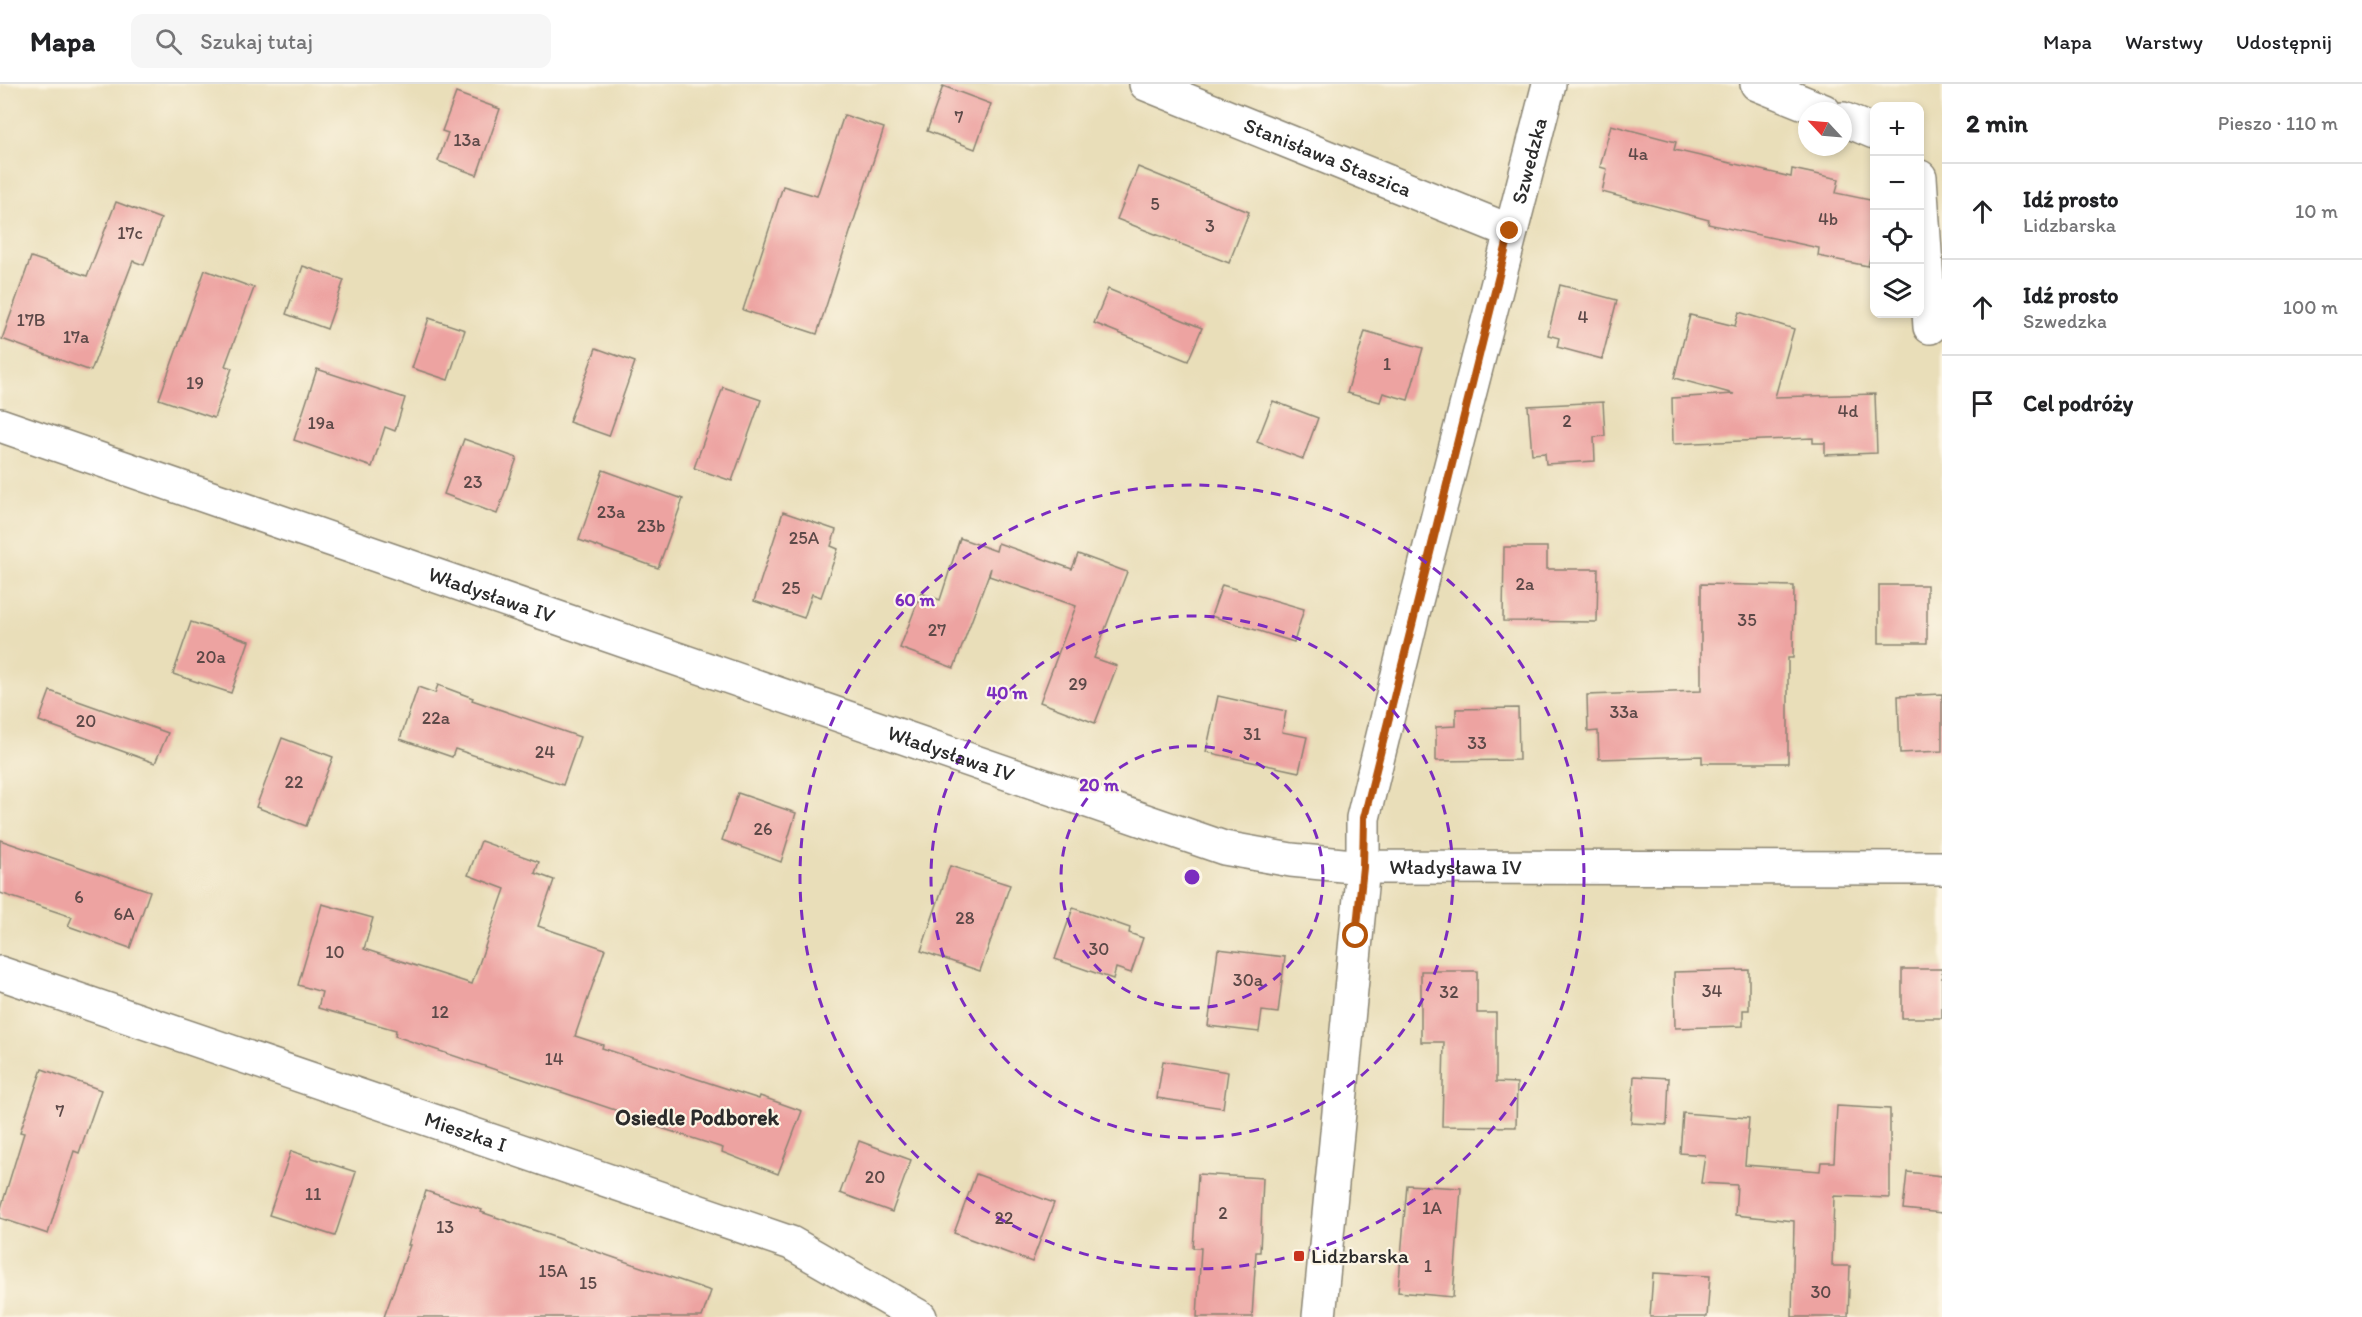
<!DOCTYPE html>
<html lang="pl">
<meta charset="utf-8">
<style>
:root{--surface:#fff;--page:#f6f6f6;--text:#202124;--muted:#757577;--line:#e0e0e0}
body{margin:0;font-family:Itim,sans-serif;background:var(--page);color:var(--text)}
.controls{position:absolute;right:18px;top:18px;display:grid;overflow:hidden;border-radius:12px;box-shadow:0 3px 9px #0003}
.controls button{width:54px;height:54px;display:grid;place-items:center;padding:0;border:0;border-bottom:2px solid var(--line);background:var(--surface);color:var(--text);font:30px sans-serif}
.compass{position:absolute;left:1798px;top:18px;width:54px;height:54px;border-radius:50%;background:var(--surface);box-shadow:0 3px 9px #0003;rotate:296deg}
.stop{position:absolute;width:18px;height:18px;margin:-14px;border:4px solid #b45309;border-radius:50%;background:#fff}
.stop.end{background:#b45309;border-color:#fff;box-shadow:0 2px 6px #0008}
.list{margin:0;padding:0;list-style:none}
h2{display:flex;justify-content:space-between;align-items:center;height:78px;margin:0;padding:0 24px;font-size:26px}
h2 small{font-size:20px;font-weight:400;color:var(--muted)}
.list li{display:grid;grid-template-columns:39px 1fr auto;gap:18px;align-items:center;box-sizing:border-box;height:96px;padding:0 24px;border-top:2px solid var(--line)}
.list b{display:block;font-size:22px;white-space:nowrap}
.list p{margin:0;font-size:20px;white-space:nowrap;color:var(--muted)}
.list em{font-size:20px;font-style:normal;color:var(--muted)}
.icon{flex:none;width:33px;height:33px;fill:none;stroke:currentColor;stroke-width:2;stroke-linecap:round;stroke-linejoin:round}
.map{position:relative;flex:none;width:1942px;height:1233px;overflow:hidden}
header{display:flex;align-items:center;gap:36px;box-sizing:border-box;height:84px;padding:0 30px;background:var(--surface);border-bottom:2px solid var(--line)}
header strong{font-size:28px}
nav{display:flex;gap:33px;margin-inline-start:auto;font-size:21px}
.search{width:420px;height:54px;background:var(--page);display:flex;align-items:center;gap:15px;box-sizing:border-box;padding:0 21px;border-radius:12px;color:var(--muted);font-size:22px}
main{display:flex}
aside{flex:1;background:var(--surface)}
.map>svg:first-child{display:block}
.building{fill:#eda3a1}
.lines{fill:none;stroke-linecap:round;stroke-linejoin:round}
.street-casing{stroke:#8a8472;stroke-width:36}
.secondary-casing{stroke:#8a8472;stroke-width:36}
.street{stroke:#fff;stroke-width:33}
.secondary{stroke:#fff;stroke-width:33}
.route{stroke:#b45309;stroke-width:8}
.ring{fill:none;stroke:#7b2cbf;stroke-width:3;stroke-dasharray:10 8}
.poi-dot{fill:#c8321e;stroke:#fcf5e5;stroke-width:2}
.labels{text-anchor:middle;stroke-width:4.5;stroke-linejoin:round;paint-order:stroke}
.number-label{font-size:18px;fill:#5c4948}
.street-label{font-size:21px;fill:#2b2b2b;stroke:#fcf5e5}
.poi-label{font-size:21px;fill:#2b2b2b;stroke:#fcf5e5;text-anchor:start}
.neighbourhood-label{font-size:22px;font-weight:bold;fill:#2b2b2b;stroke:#fcf5e5}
.centre{fill:#7b2cbf;stroke:#fcf5e5;stroke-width:3}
.ring-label{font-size:18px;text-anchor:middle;font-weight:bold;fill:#7b2cbf;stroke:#fcf5e5;stroke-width:4.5;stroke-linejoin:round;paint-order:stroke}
</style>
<header>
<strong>Mapa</strong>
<div class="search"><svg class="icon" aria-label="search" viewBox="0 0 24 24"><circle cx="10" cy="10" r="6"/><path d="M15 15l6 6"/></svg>Szukaj tutaj</div>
<nav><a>Mapa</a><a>Warstwy</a><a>Udostępnij</a></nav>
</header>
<main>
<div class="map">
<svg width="1942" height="1233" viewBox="0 0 1942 1233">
<rect width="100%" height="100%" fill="#fcf5e5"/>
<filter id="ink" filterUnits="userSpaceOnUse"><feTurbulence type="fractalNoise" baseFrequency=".0167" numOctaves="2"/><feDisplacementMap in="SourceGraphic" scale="12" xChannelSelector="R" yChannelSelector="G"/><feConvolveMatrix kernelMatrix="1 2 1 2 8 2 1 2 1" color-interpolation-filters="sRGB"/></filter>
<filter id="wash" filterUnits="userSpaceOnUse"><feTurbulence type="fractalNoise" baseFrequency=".008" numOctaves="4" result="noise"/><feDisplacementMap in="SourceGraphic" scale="24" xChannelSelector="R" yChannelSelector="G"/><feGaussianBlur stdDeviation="1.35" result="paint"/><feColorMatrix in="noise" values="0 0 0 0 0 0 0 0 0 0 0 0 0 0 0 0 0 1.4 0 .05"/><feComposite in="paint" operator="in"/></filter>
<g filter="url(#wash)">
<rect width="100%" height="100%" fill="#e9deb9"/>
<g id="blocks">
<!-- building -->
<g class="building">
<path d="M 943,2 L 991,20 L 975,65 L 927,47 Z"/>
<path d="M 456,9 L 500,25 L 477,91 L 438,77 L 448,49 L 442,47 Z"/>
<path d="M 844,31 L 884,44 L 817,250 L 743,226 L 783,102 L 817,112 Z"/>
<path d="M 1611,41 L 1676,58 L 1674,66 L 1791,93 L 1792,85 L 1839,95 L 1836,109 L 1875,117 L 1875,153 L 1868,182 L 1818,172 L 1819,164 L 1708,140 L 1709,136 L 1602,108 L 1607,85 L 1600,83 Z"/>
<path d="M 1138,83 L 1249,128 L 1229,179 L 1117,135 Z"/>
<path d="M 116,118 L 161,135 L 144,181 L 133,177 L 91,287 L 2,255 L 31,173 L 87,192 Z"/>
<path d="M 303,182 L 344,196 L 327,245 L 286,230 Z"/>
<path d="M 205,186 L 254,204 L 225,282 L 232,284 L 214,334 L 159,315 Z"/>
<path d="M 1560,201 L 1617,216 L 1602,275 L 1557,263 L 1559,254 L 1548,251 Z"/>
<path d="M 1108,205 L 1202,244 L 1188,277 L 1094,239 Z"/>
<path d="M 1739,228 L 1794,245 L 1775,313 L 1875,310 L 1877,369 L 1825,371 L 1825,359 L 1813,359 L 1813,354 L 1673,360 L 1672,314 L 1734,310 L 1674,294 L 1690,231 L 1735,242 Z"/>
<path d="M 429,234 L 465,246 L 448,296 L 412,284 Z"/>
<path d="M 1365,247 L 1423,264 L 1408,316 L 1383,309 L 1380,318 L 1347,309 Z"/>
<path d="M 596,264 L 635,278 L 609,352 L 569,338 Z"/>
<path d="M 317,285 L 405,314 L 395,347 L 385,343 L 372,383 L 294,356 Z"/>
<path d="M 723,303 L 761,316 L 732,397 L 694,384 Z"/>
<path d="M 1273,317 L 1318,334 L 1303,375 L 1257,358 Z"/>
<path d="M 1603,318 L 1605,352 L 1594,353 L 1595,377 L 1546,380 L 1545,369 L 1532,370 L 1528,322 Z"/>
<path d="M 464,355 L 517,374 L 497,430 L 444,410 Z"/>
<path d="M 603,386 L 683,415 L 658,484 L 579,456 Z"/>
<path d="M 783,428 L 836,446 L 831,462 L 838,465 L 821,513 L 812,510 L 804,534 L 754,517 Z"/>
<path d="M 960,454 L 996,467 L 998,459 L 1072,485 L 1078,470 L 1127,488 L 1094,574 L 1117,582 L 1095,639 L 1040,618 L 1076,522 L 989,492 L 991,484 L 954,584 L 900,564 L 921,509 L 940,516 Z"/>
<path d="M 1504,463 L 1547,463 L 1547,485 L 1598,485 L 1597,538 L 1503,537 Z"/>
<path d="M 1701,500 L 1794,502 L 1793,574 L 1788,574 L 1788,679 L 1702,679 L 1702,672 L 1599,675 L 1598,647 L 1588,648 L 1587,611 L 1701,607 Z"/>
<path d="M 1222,501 L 1304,525 L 1294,558 L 1211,532 Z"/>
<rect x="1879" y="501" width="48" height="58"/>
<path d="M 191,538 L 249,557 L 231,609 L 173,590 Z"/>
<path d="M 438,601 L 473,614 L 472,616 L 580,653 L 563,701 L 455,665 L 452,673 L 400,655 L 418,603 L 435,609 Z"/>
<path d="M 50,607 L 168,649 L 155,679 L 39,637 Z"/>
<path d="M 1942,610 L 1942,667 L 1900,669 L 1898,612 Z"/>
<path d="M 1218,612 L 1286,627 L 1282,648 L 1307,653 L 1299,688 L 1206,668 Z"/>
<path d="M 1518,624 L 1519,676 L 1436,677 L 1436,643 L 1456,642 L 1456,625 Z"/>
<path d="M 282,654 L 333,673 L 306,742 L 256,723 Z"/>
<path d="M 738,709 L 796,729 L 781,778 L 722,756 Z"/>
<path d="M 0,756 L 150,807 L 130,864 L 68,842 L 72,833 L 0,809 Z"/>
<path d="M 481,757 L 539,778 L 535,789 L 554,796 L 538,842 L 605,865 L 575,952 L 603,961 L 602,964 L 759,1015 L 760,1012 L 802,1027 L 778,1090 L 722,1068 L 723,1064 L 627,1033 L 627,1030 L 395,952 L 396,946 L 318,924 L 322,908 L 298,901 L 322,820 L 373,834 L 364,865 L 472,900 L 505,805 L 468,791 Z"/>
<path d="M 950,782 L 1010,801 L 980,887 L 921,867 Z"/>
<path d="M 1073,824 L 1130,844 L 1129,849 L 1143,854 L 1131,889 L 1116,884 L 1113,895 L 1055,875 Z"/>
<path d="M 1218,865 L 1285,873 L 1278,929 L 1262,927 L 1259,948 L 1208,942 Z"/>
<rect x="1902" y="885" width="40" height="49"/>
<path d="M 1749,886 L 1749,926 L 1743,926 L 1743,942 L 1675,944 L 1674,888 Z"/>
<path d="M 1421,887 L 1477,887 L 1477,929 L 1496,929 L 1496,998 L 1517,999 L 1516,1043 L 1442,1042 L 1444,958 L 1421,958 Z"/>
<path d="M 1163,977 L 1228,988 L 1223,1024 L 1157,1014 Z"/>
<path d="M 42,985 L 101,1006 L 79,1069 L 74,1067 L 48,1150 L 0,1134 L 0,1127 L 24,1049 L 20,1048 Z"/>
<path d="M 1634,992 L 1669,994 L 1667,1041 L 1631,1039 Z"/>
<path d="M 1837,1022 L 1890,1025 L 1890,1114 L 1834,1112 L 1832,1182 L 1850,1182 L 1848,1233 L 1792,1233 L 1794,1137 L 1735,1131 L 1737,1101 L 1701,1099 L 1705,1071 L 1680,1069 L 1683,1029 L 1749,1034 L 1745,1081 L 1820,1087 L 1821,1078 L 1834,1078 Z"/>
<path d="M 859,1057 L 911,1076 L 892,1128 L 840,1109 Z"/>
<path d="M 291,1067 L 356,1088 L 335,1152 L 269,1131 Z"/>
<path d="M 1907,1088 L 1942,1092 L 1942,1129 L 1903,1125 Z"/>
<path d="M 976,1090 L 1054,1119 L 1032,1178 L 954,1149 Z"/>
<path d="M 1198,1090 L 1263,1094 L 1260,1168 L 1256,1168 L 1252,1233 L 1197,1233 L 1201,1164 L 1193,1164 Z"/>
<path d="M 1407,1101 L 1461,1104 L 1453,1213 L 1398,1208 Z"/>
<path d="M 426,1107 L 482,1126 L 481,1128 L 711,1207 L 702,1233 L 384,1233 L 410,1161 L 408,1161 Z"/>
<path d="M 1653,1189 L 1710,1192 L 1707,1233 L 1650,1233 Z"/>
</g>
</g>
</g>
<g filter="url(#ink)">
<use href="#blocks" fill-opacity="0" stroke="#8a8472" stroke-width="1.5"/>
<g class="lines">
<defs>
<g id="street">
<path id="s1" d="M 1146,0 L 1510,147"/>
<path d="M 1757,0 L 1824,27"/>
<path d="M 1843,35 L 1874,48"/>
<path d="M 1920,93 L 1930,243"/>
<path id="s2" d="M 0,889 L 791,1159 L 920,1233"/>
<path id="s3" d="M 1319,1233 L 1363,783 L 1363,734 L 1413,529 L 1549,0"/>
</g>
<g id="secondary">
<path id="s4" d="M 0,341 L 1224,764 L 1291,776 L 1363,783 L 1942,784"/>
</g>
</defs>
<!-- street casing -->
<use href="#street" class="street-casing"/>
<!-- secondary casing -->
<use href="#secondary" class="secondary-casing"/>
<!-- street -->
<use href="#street" class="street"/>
<!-- secondary -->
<use href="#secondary" class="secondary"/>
</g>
</g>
<g class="lines" filter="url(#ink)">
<!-- route -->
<path class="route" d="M 1356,852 L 1363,783 L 1364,734 L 1510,147"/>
</g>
<!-- distance rings -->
<g class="ring">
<circle cx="1192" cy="793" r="131"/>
<circle cx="1192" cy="793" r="261"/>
<circle cx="1192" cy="793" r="392"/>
</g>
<!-- markers -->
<rect class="poi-dot" x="1293" y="1166" width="12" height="12" rx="3"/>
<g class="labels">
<!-- number labels -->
<g class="number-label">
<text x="959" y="39">7</text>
<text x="467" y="62">13a</text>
<text x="1638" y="76">4a</text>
<text x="1155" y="126">5</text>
<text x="1828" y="141">4b</text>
<text x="1210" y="148">3</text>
<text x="130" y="155">17c</text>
<text x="1583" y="239">4</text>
<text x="31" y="242">17B</text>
<text x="76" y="259">17a</text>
<text x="1387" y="286">1</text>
<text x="195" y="305">19</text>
<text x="1848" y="333">4d</text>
<text x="1567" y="343">2</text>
<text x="321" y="345">19a</text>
<text x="473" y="404">23</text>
<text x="611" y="434">23a</text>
<text x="651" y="448">23b</text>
<text x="804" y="460">25A</text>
<text x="1525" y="506">2a</text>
<text x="791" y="510">25</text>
<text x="1747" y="542">35</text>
<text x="937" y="552">27</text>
<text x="211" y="579">20a</text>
<text x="1078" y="606">29</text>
<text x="1624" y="634">33a</text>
<text x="436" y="640">22a</text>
<text x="86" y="643">20</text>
<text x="1252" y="656">31</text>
<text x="1477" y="665">33</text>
<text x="545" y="674">24</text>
<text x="294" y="704">22</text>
<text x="763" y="751">26</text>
<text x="79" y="819">6</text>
<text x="124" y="836">6A</text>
<text x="965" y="840">28</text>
<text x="1099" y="871">30</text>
<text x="335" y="874">10</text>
<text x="1248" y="902">30a</text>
<text x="1712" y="913">34</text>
<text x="1449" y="914">32</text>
<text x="440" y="934">12</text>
<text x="554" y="981">14</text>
<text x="60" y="1033">7</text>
<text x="875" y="1099">20</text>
<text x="313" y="1116">11</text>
<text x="1432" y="1130">1A</text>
<text x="1223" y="1135">2</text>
<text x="1004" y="1140">22</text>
<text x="445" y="1149">13</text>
<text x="1428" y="1188">1</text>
<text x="553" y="1193">15A</text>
<text x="588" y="1205">15</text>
<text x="1821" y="1214">30</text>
</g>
<!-- street labels -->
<g class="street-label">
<text dy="7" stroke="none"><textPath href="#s1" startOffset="196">Stanisława Staszica</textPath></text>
<text dy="7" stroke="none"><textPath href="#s3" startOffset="1179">Szwedzka</textPath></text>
<text dy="7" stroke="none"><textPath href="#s4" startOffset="520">Władysława IV</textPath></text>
<text dy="7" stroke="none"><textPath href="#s4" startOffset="1006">Władysława IV</textPath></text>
<text dy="7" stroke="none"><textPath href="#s4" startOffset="1528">Władysława IV</textPath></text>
<text dy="7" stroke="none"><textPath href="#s2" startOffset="492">Mieszka I</textPath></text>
</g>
<!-- poi labels -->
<g class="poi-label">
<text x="1311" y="1179">Lidzbarska</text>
</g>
<!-- neighbourhood labels -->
<g class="neighbourhood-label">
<text x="697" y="1041">Osiedle Podborek</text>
</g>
</g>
<circle cx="1192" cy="793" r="9" class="centre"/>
<g class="ring-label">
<text x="915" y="522">60 m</text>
<text x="1007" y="615">40 m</text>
<text x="1099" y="707">20 m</text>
</g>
</svg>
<div class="controls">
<button>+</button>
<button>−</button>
<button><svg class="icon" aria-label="locate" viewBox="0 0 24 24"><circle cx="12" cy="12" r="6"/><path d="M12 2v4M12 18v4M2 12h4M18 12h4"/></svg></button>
<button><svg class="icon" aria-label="layers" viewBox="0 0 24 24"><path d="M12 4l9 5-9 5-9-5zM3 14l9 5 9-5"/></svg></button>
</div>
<svg class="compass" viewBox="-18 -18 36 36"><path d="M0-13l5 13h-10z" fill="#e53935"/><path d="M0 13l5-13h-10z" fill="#757577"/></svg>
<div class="stop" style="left:1356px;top:852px"></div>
<div class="stop end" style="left:1510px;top:147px"></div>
</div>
<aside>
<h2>2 min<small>Pieszo · 110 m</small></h2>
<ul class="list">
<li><svg class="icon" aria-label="ahead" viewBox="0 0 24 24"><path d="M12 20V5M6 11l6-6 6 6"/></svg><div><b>Idź prosto</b><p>Lidzbarska</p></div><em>10 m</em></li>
<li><svg class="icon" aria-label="ahead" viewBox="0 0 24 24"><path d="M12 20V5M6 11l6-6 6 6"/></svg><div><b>Idź prosto</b><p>Szwedzka</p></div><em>100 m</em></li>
<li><svg class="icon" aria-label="arrive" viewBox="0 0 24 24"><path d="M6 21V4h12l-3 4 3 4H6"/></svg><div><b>Cel podróży</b></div></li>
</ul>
</aside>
</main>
